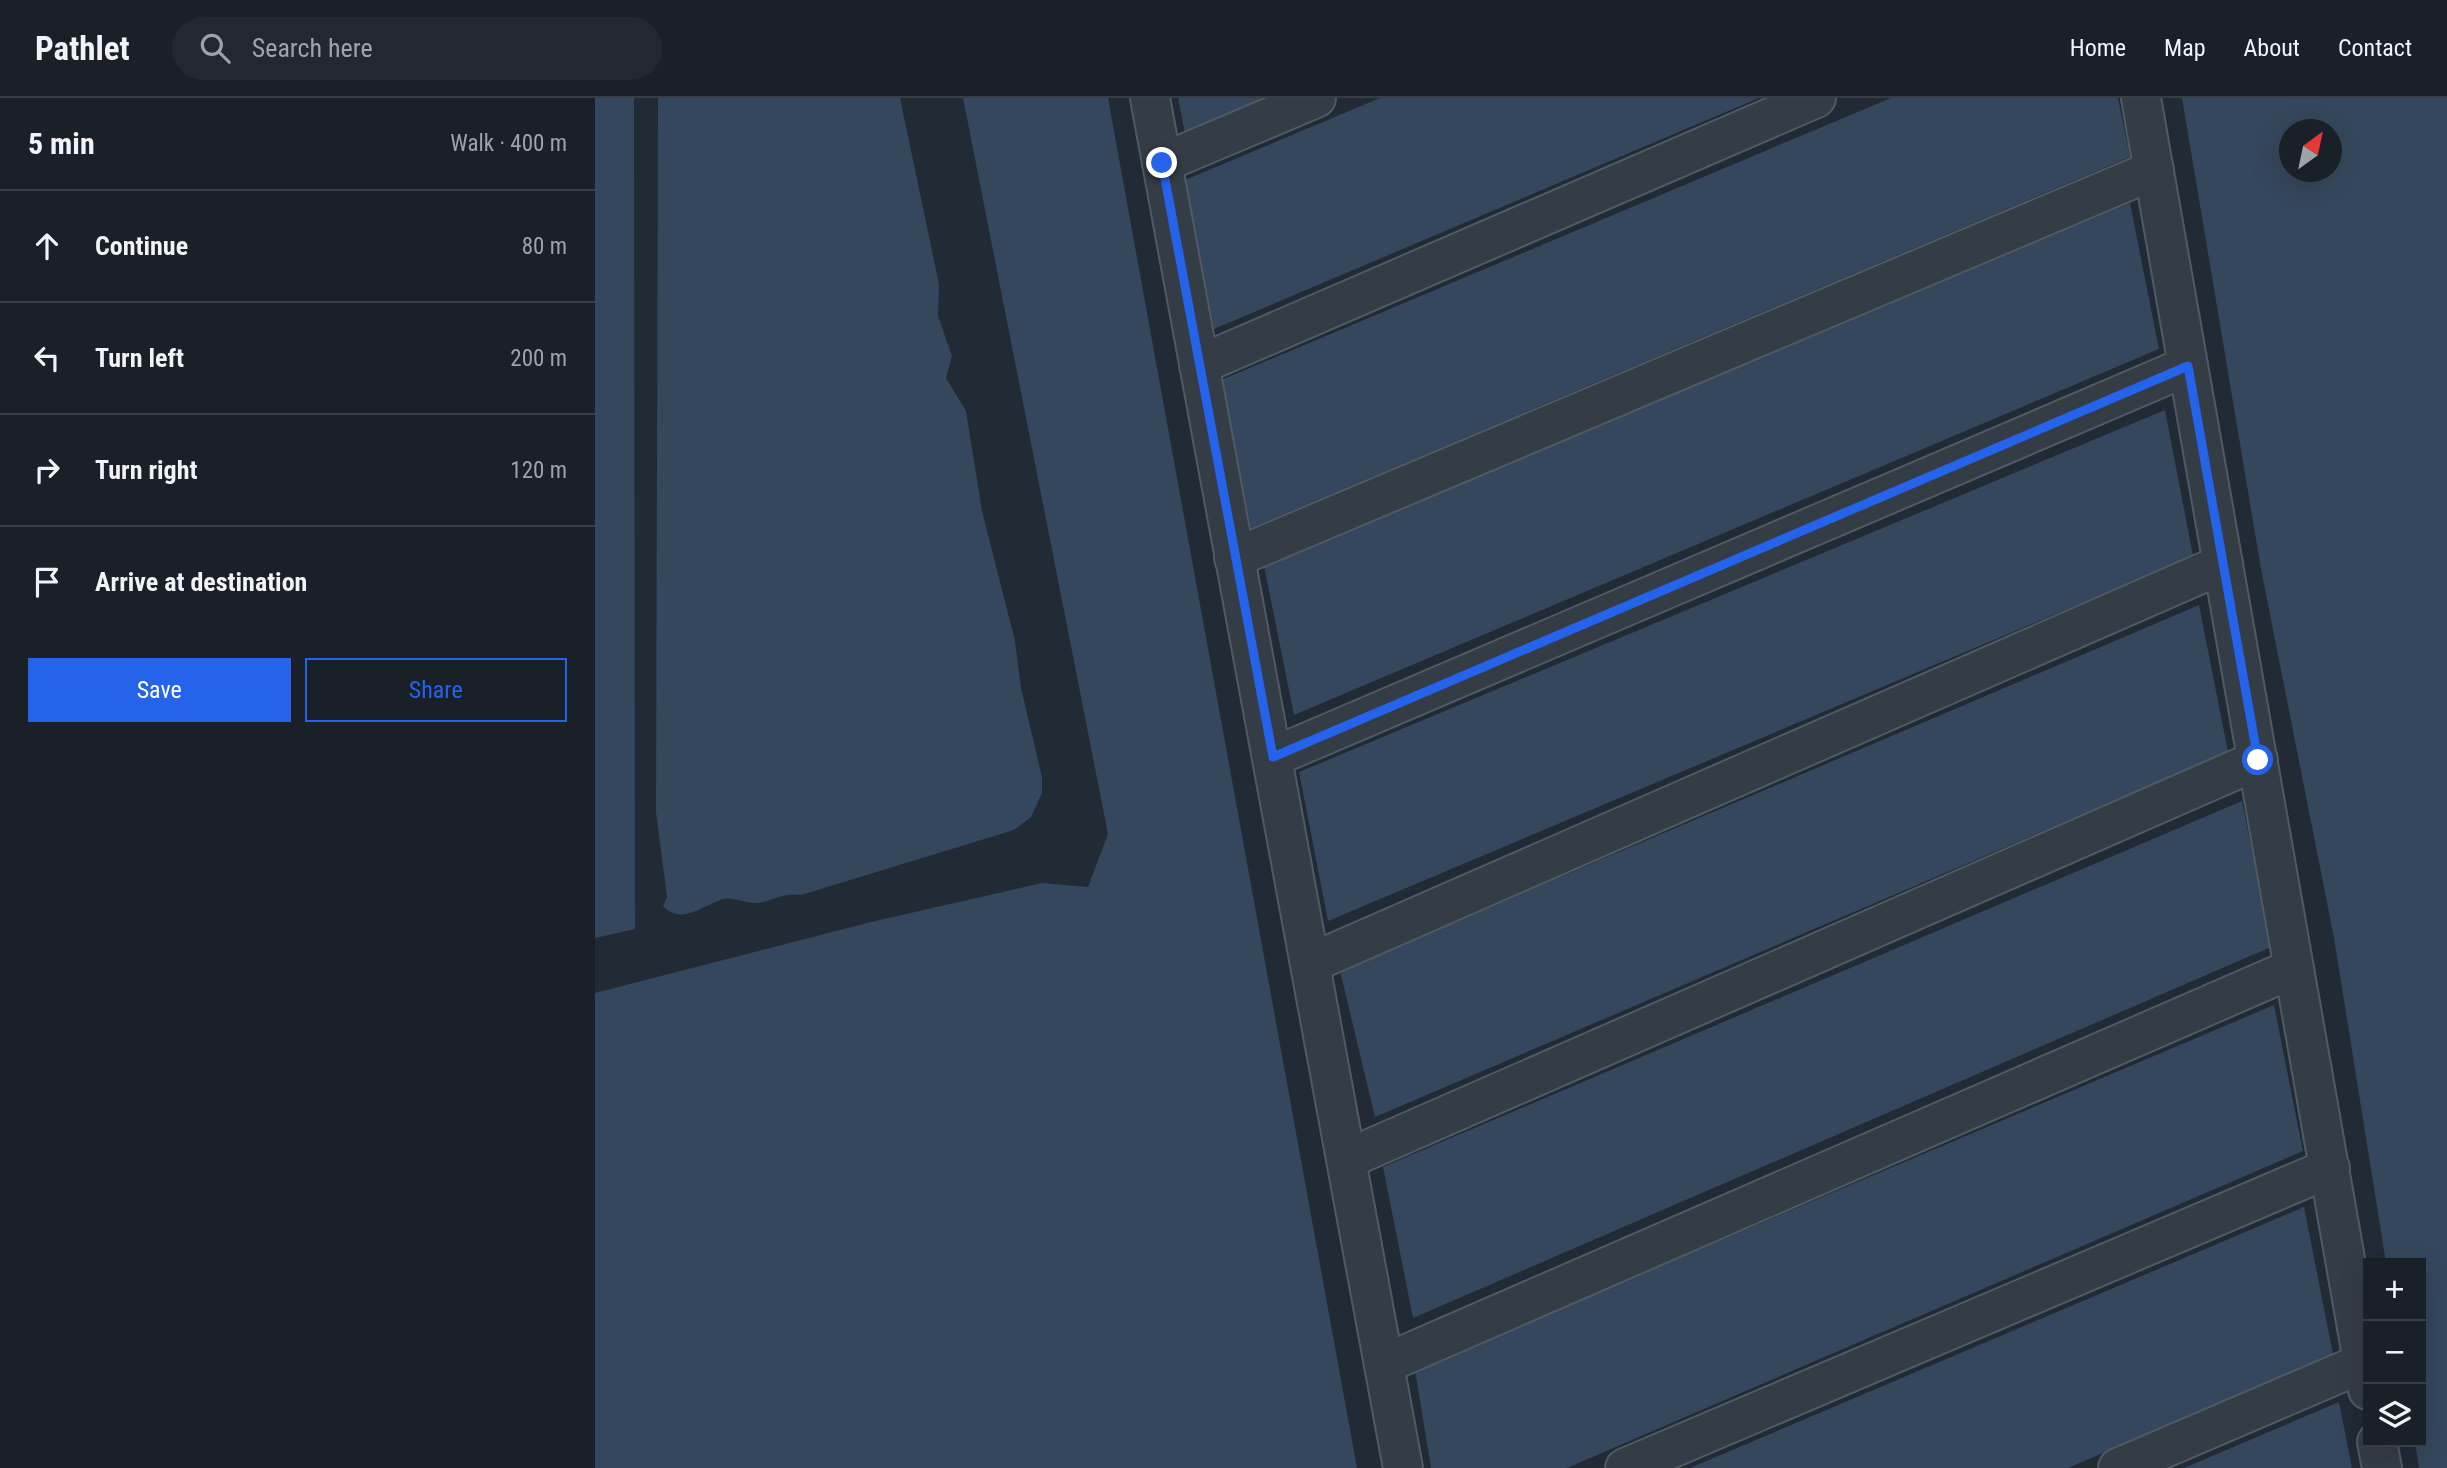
<!DOCTYPE html>
<meta charset="utf-8">
<style>
:root{--surface:#192028;--page:#222830;--text:#f1f3f6;--muted:#9fa3a8;--line:#373e45;--accent:#2563eb}
body{margin:0;font-family:"Roboto Condensed",sans-serif;background:var(--page);color:var(--text)}
.controls{position:absolute;right:21px;bottom:21px;display:grid;overflow:hidden;border-radius:0px;box-shadow:0 7px 28px #0002}
.controls button{width:63px;height:63px;display:grid;place-items:center;padding:0;border:0;border-bottom:2px solid var(--line);background:var(--surface);color:var(--text);font:35px sans-serif}
.compass{position:absolute;left:1684px;top:21px;width:63px;height:63px;border-radius:50%;background:var(--surface);box-shadow:0 7px 28px #0002;rotate:33deg}
.stop{position:absolute;width:21px;height:21px;margin:-16px;border:5px solid #2563eb;border-radius:50%;background:#fff}
.stop.end{background:#2563eb;border-color:#fff;box-shadow:0 2px 7px #0008}
.list{margin:0;padding:0;list-style:none}
h2{display:flex;justify-content:space-between;align-items:center;height:91px;margin:0;padding:0 28px;font-size:30px}
h2 small{font-size:23px;font-weight:400;color:var(--muted)}
.list li{display:grid;grid-template-columns:46px 1fr auto;gap:21px;align-items:center;box-sizing:border-box;height:112px;padding:0 28px;border-top:2px solid var(--line)}
.list b{display:block;font-size:26px;white-space:nowrap}
.list em{font-size:23px;font-style:normal;color:var(--muted)}
.actions{display:flex;gap:14px;padding:21px 28px}
.actions a{flex:1;padding:16px 0;border:2px solid var(--accent);border-radius:0px;text-align:center;font-size:24px;color:var(--accent)}
.actions .main{background:var(--accent);color:#fff}
.icon{flex:none;width:38px;height:38px;fill:none;stroke:currentColor;stroke-width:2;stroke-linecap:round;stroke-linejoin:round}
.map{position:relative;flex:none;width:1852px;height:1370px;overflow:hidden}
header{display:flex;align-items:center;gap:42px;box-sizing:border-box;height:98px;padding:0 35px;background:var(--surface);border-bottom:2px solid var(--line)}
header strong{font-size:33px}
nav{display:flex;gap:38px;margin-inline-start:auto;font-size:24px}
.search{width:490px;height:63px;background:var(--page);display:flex;align-items:center;gap:18px;box-sizing:border-box;padding:0 24px;border-radius:38px;color:var(--muted);font-size:26px}
main{display:flex}
aside{flex:1;background:var(--surface)}
.map>svg:first-child{display:block}
.water{fill:#35475c;fill-rule:evenodd}
.lines{fill:none;stroke-linecap:round;stroke-linejoin:round}
.minor-casing{stroke:#515a64;stroke-width:42}
.minor{stroke:#343c46;stroke-width:38}
.route{stroke:#2563eb;stroke-width:9}
</style>
<header>
<strong>Pathlet</strong>
<div class="search"><svg class="icon" aria-label="search" viewBox="0 0 24 24"><circle cx="10" cy="10" r="6"/><path d="M15 15l6 6"/></svg>Search here</div>
<nav><a>Home</a><a>Map</a><a>About</a><a>Contact</a></nav>
</header>
<main>
<aside>
<h2>5 min<small>Walk · 400 m</small></h2>
<ul class="list">
<li><svg class="icon" aria-label="ahead" viewBox="0 0 24 24"><path d="M12 20V5M6 11l6-6 6 6"/></svg><div><b>Continue</b></div><em>80 m</em></li>
<li><svg class="icon" aria-label="left" viewBox="0 0 24 24"><path d="M17 20v-9H6M10 6l-5 5 5 5"/></svg><div><b>Turn left</b></div><em>200 m</em></li>
<li><svg class="icon" aria-label="right" viewBox="0 0 24 24"><path d="M7 20v-9h11M14 6l5 5-5 5"/></svg><div><b>Turn right</b></div><em>120 m</em></li>
<li><svg class="icon" aria-label="arrive" viewBox="0 0 24 24"><path d="M6 21V4h12l-3 4 3 4H6"/></svg><div><b>Arrive at destination</b></div></li>
</ul>
<div class="actions"><a class="main">Save</a><a>Share</a></div>
</aside>
<div class="map">
<svg width="1852" height="1370" viewBox="0 0 1852 1370">
<rect width="100%" height="100%" fill="#212a35"/>
<!-- water -->
<g class="water">
<path d="M 0,0 L 39,0 L 40,831 L 0,840 Z"/>
<path d="M 63,0 L 305,0 L 344,186 L 343,218 L 357,258 L 351,280 L 371,313 L 387,413 L 420,543 L 426,590 L 447,679 L 447,695 L 436,719 L 419,732 L 206,797 C 185,795 180,802 163,805 C 152,806 140,799 129,801 C 107,807 88,828 68,808 L 72,799 L 61,714 Z"/>
<path d="M 368,0 L 513,0 L 762,1370 L 0,1370 L 0,895 L 276,824 L 447,785 L 493,789 L 513,736 Z"/>
<path d="M 583,0 L 672,0 L 590,35 Z"/>
<path d="M 785,0 L 1164,0 L 619,231 L 590,82 Z"/>
<path d="M 1296,0 L 1523,0 L 1535,59 L 656,430 L 626,282 Z"/>
<path d="M 1587,0 L 1852,0 L 1852,1370 L 1824,1370 L 1820,1344 L 1826,1344 L 1826,1165 L 1791,1165 L 1739,840 L 1666,471 ZM 1694,32 L 1736,32 L 1736,74 L 1694,74 Z"/>
<path d="M 1535,105 L 1564,251 L 699,617 L 669,468 Z"/>
<path d="M 1570,312 L 1598,458 L 733,823 L 704,674 Z"/>
<path d="M 1604,507 L 1633,654 L 780,1019 L 745,873 Z"/>
<path d="M 1647,703 L 1676,849 L 818,1220 L 788,1069 Z"/>
<path d="M 1679,907 L 1708,1053 L 972,1370 L 836,1370 L 820,1272 Z"/>
<path d="M 1709,1109 L 1738,1256 L 1473,1370 L 1095,1370 Z"/>
<path d="M 1744,1304 L 1757,1370 L 1589,1370 Z"/>
</g>
<g class="lines">
<defs>
<g id="minor">
<path d="M 555,0 L 808,1370"/>
<path d="M 1546,0 L 1773,1292"/>
<path d="M 567,65 L 721,0"/>
<path d="M 604,267 L 1221,0"/>
<path d="M 639,460 L 1559,72"/>
<path d="M 678,659 L 1593,268"/>
<path d="M 716,865 L 1628,466"/>
<path d="M 752,1061 L 1663,662"/>
<path d="M 789,1266 L 1699,870"/>
<path d="M 1782,1344 L 1787,1370"/>
<path d="M 1030,1370 L 1735,1070"/>
<path d="M 1523,1370 L 1768,1265"/>
</g>
</defs>
<!-- minor casing -->
<use href="#minor" class="minor-casing"/>
<!-- minor -->
<use href="#minor" class="minor"/>
</g>
<g class="lines">
<!-- route -->
<path class="route" d="M 567,65 L 678,659 L 1593,268 L 1663,662"/>
</g>
</svg>
<div class="controls">
<button>+</button>
<button>−</button>
<button><svg class="icon" aria-label="layers" viewBox="0 0 24 24"><path d="M12 4l9 5-9 5-9-5zM3 14l9 5 9-5"/></svg></button>
</div>
<svg class="compass" viewBox="-18 -18 36 36"><path d="M0-13l5 13h-10z" fill="#e53935"/><path d="M0 13l5-13h-10z" fill="#9fa3a8"/></svg>
<div class="stop" style="left:1663px;top:662px"></div>
<div class="stop end" style="left:567px;top:65px"></div>
</div>
</main>
